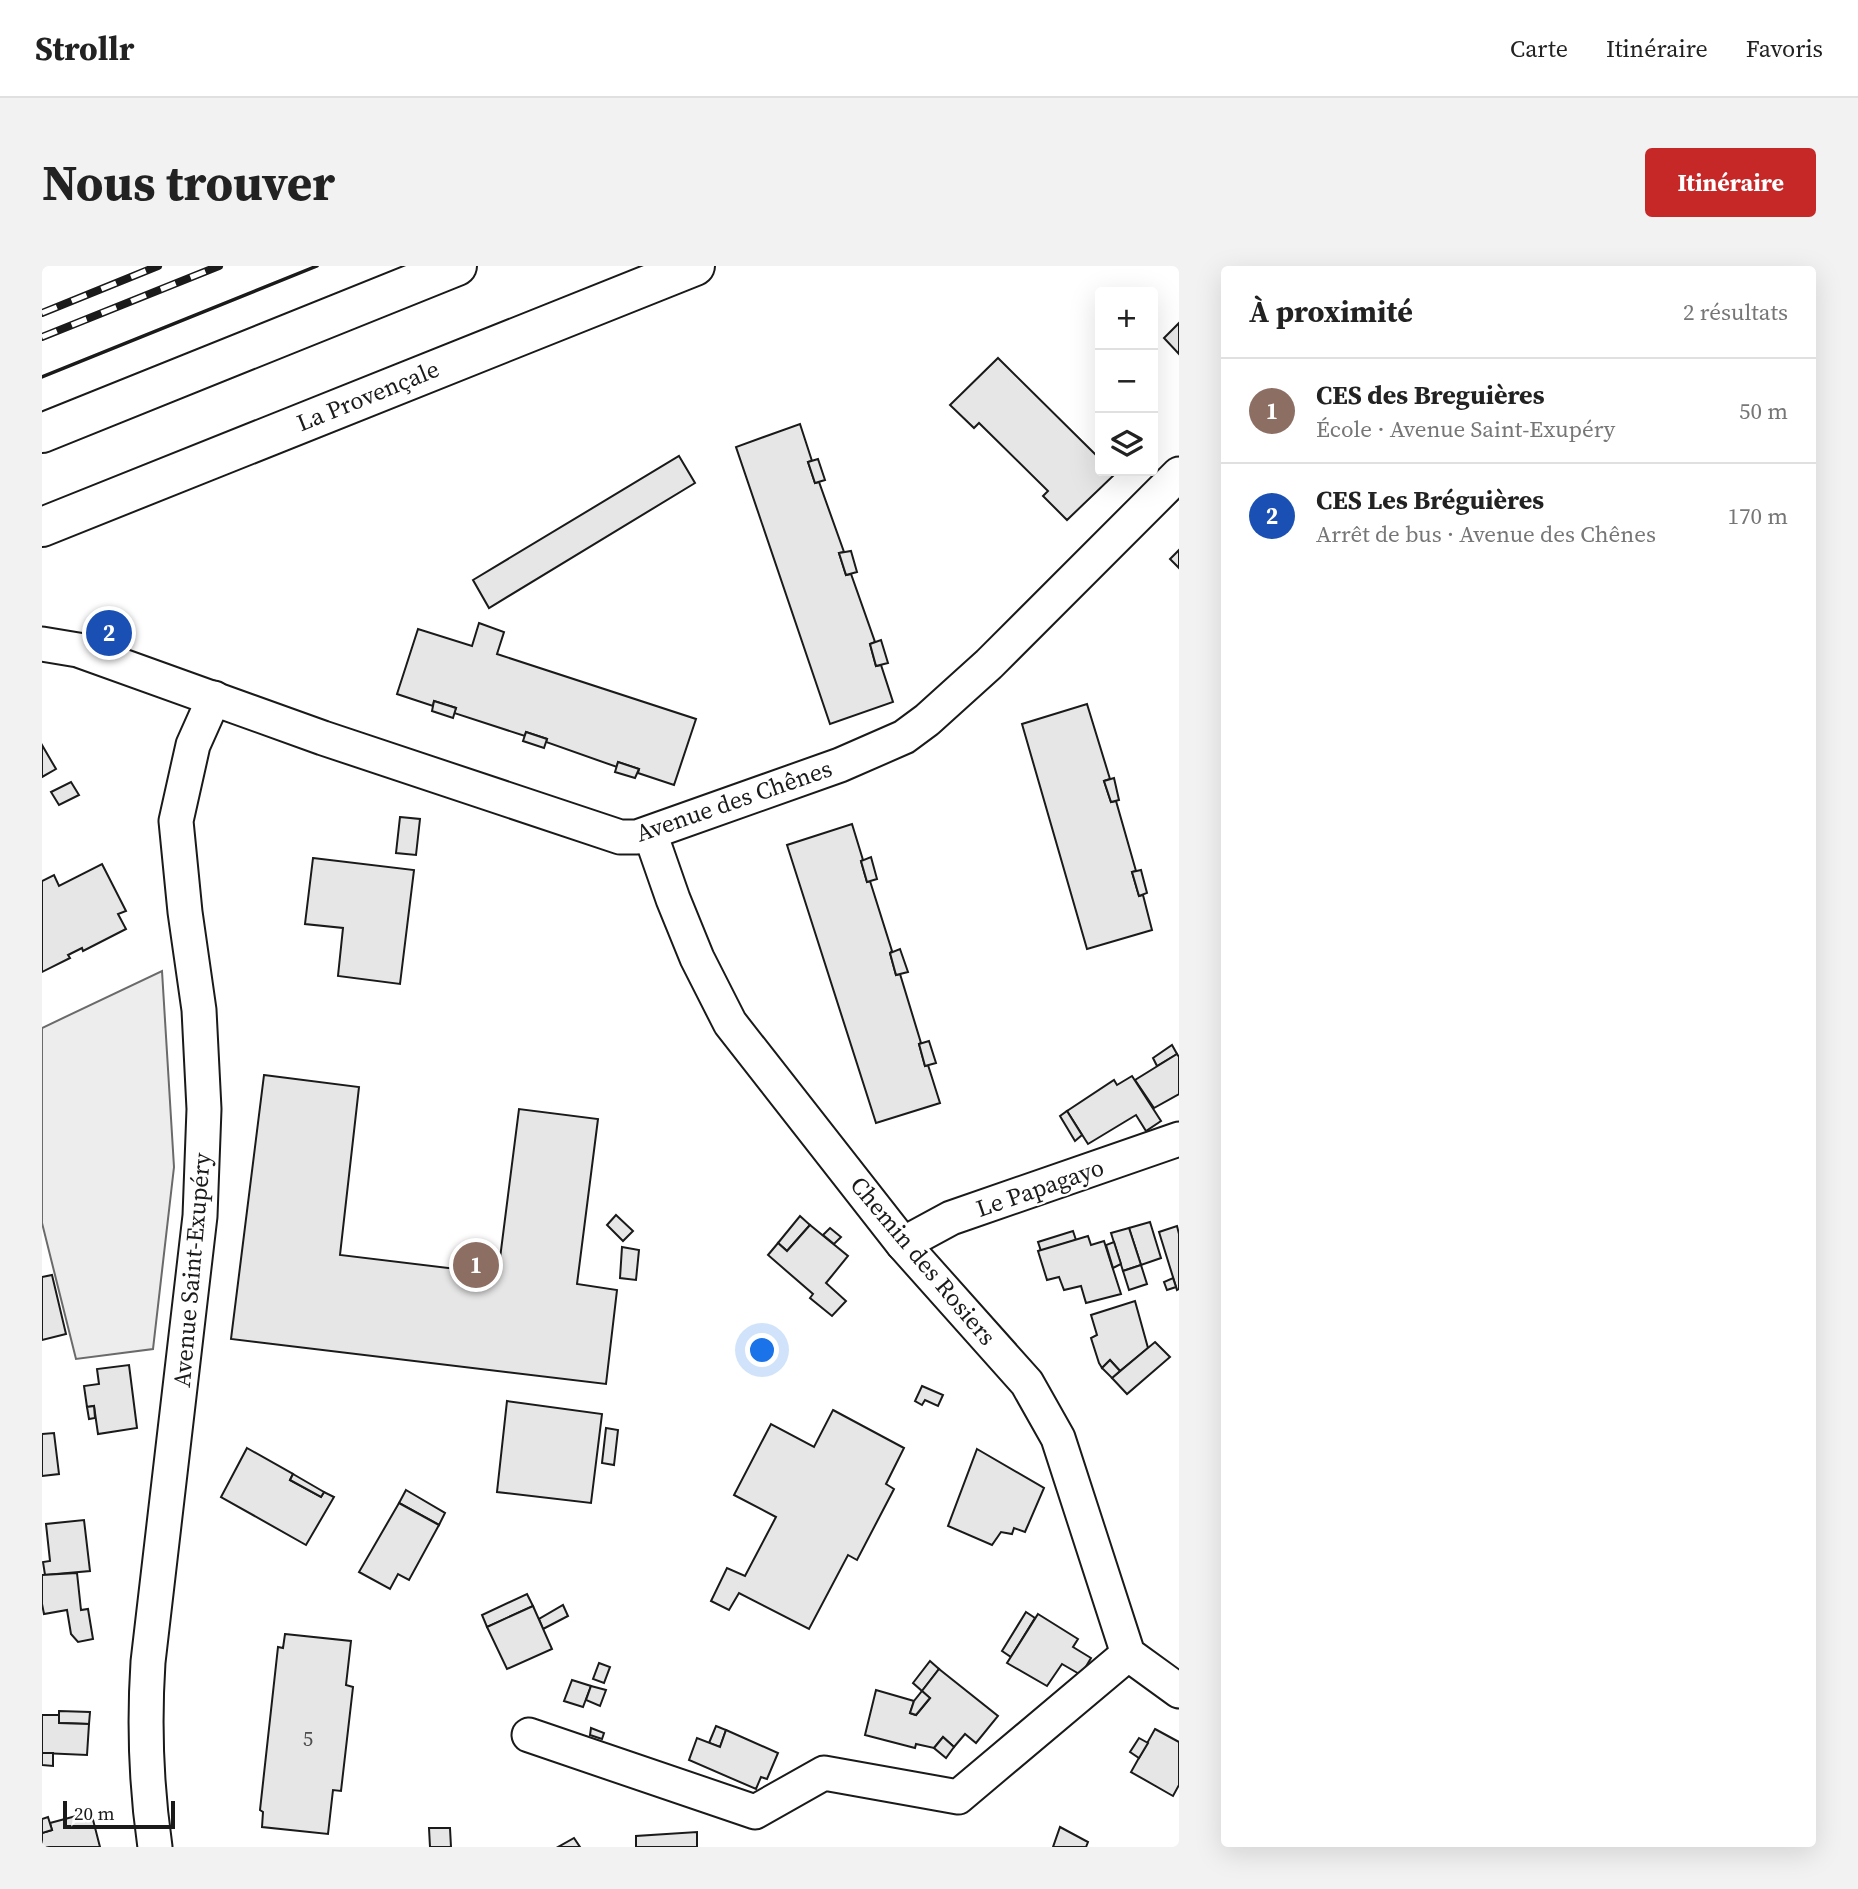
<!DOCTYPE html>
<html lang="fr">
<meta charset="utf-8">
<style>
:root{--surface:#fff;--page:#f2f2f2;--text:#222;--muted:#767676;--line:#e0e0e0;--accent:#c62828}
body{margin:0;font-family:"Source Serif 4",serif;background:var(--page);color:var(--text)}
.controls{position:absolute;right:21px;top:21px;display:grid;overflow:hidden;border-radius:7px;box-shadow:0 7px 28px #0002}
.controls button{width:63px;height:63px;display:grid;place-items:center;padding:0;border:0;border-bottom:2px solid var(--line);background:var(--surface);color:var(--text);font:35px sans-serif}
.scale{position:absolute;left:21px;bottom:18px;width:112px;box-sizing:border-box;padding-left:7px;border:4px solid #1a1a1a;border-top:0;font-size:19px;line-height:24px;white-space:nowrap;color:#1a1a1a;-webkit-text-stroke:5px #fff;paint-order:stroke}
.you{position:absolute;left:721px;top:1085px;width:24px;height:24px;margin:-18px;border:5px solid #fff;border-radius:50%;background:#1a73e8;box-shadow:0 0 0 10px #1a73e833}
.badge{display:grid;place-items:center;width:46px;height:46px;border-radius:50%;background:var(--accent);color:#fff;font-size:23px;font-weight:700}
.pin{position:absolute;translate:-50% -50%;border:4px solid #fff;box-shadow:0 2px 7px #0006}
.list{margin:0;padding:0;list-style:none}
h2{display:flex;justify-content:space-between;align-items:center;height:91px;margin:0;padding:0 28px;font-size:30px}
h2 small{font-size:23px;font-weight:400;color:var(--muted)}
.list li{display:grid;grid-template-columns:46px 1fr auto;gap:21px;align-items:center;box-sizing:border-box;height:105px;padding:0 28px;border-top:2px solid var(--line)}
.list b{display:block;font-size:26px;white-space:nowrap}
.list p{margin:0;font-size:23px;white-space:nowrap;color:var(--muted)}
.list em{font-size:23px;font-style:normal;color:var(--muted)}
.icon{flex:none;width:38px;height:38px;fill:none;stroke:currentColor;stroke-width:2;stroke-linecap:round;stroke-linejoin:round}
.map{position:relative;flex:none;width:1137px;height:1581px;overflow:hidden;border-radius:7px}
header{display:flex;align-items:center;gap:42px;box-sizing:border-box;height:98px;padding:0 35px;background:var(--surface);border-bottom:2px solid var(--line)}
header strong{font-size:33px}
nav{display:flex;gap:38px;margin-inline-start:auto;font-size:24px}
.intro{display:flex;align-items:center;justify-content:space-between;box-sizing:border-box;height:168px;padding:0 42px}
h1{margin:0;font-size:49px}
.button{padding:18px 32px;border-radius:7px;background:var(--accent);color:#fff;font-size:24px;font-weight:700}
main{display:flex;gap:42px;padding:0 42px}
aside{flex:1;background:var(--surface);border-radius:7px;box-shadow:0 7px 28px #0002}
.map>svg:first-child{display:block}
.built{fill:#ededed;stroke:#6a6a6a;stroke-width:2}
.building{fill:#e6e6e6;stroke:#1a1a1a;stroke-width:2}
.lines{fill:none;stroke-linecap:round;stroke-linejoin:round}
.street-casing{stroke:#1a1a1a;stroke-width:37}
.highway-casing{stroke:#1a1a1a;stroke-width:42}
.street{stroke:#fff;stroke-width:33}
.highway{stroke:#fff;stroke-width:38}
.rail-casing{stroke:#1a1a1a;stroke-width:8}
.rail{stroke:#fff;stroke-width:5;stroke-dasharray:16;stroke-linecap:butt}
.wall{stroke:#1a1a1a;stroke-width:3.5}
.labels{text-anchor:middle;stroke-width:5;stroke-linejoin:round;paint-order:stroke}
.number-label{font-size:21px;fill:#4d4d4d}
.street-label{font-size:24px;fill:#1a1a1a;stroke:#fff}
</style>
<header>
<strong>Strollr</strong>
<nav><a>Carte</a><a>Itinéraire</a><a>Favoris</a></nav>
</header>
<div class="intro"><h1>Nous trouver</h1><a class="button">Itinéraire</a></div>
<main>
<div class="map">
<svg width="1137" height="1581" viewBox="0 0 1137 1581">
<rect width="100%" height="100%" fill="#fff"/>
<!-- built -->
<path class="built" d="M 120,705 L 132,901 L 111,1083 L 34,1093 L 0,957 L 0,762 Z"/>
<!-- building -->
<g class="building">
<path d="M 1137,57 L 1137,88 L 1122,72 Z"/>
<path d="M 956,92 L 1058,193 L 1058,205 L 1070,205 L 1073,208 L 1025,254 L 1001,230 L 1006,225 L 937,157 L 932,162 L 908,139 Z"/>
<path d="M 758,158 L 770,195 L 766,196 L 773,217 L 777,216 L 802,286 L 797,287 L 804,309 L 809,308 L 833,376 L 828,378 L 834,400 L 839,399 L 851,436 L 788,458 L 694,181 Z"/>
<path d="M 637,190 L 653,217 L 447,342 L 431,314 Z"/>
<path d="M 776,193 L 783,214 L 773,217 L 766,196 Z"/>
<path d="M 1137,284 L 1137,302 L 1128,293 Z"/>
<path d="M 809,285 L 815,306 L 804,309 L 797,287 Z"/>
<path d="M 437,357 L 462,366 L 455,388 L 654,453 L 632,519 L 596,507 L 597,503 L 576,496 L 575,501 L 504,476 L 505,473 L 484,466 L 483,470 L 412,447 L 414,442 L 392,435 L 391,440 L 355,428 L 376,363 L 430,380 Z"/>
<path d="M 839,374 L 846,397 L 834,400 L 828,378 Z"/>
<path d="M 392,435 L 414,442 L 411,452 L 390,445 Z"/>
<path d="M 1045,438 L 1068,513 L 1062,515 L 1069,536 L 1074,535 L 1094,605 L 1090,606 L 1097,630 L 1101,629 L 1110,664 L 1045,683 L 980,458 Z"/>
<path d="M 484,466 L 505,473 L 502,482 L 481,475 Z"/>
<path d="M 0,479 L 14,503 L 0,511 Z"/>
<path d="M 576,496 L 597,503 L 593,512 L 573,506 Z"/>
<path d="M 1072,512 L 1077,534 L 1069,536 L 1062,515 Z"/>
<path d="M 29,516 L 37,529 L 17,539 L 9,526 Z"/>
<path d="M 358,551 L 378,553 L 374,589 L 354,587 Z"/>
<path d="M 810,558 L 821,594 L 819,595 L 825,616 L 828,615 L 850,685 L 848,687 L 854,709 L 858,708 L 879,777 L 877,778 L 883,800 L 886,799 L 898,837 L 834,857 L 745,579 Z"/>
<path d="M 829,591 L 835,613 L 825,616 L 819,595 Z"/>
<path d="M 271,592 L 372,604 L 358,718 L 296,710 L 301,662 L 263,658 Z"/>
<path d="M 60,598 L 84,645 L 76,648 L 84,663 L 41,685 L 40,682 L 26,689 L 28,692 L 0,706 L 0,615 L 12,609 L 17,620 Z"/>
<path d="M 1099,604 L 1105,627 L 1097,630 L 1090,606 Z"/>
<path d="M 858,683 L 866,706 L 854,709 L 848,687 Z"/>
<path d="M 887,775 L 894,797 L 883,800 L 877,778 Z"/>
<path d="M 1130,779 L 1135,788 L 1115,800 L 1111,792 Z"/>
<path d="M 1135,788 L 1137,791 L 1137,828 L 1112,842 L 1093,814 Z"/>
<path d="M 222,809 L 317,821 L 298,989 L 456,1008 L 477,843 L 556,853 L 535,1018 L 575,1024 L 564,1118 L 189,1073 Z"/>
<path d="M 1090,810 L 1119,855 L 1104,865 L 1094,849 L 1046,878 L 1025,845 L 1072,814 L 1075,819 Z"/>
<path d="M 1025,845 L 1040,869 L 1033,875 L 1018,850 Z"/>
<path d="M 574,949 L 591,965 L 581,975 L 565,959 Z"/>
<path d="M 758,950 L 768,959 L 745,985 L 736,977 Z"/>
<path d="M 1108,956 L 1119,992 L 1099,999 L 1087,962 Z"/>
<path d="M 768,959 L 806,990 L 784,1017 L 804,1035 L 790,1050 L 768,1032 L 771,1028 L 726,989 L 736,977 L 745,985 Z"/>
<path d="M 1135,960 L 1137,968 L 1137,1023 L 1135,1024 L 1117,966 Z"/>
<path d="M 788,962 L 799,971 L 792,978 L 781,969 Z"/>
<path d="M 1087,962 L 1099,999 L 1081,1005 L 1069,967 Z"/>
<path d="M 1031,965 L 1034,974 L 999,985 L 996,976 Z"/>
<path d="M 1046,970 L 1049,979 L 1062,975 L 1079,1028 L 1044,1037 L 1039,1020 L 1022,1024 L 1017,1011 L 1005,1014 L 996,985 Z"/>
<path d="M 1072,976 L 1079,998 L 1071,1002 L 1064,979 Z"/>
<path d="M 580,981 L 597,984 L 594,1014 L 578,1012 Z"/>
<path d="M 1099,999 L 1105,1018 L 1087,1024 L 1081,1005 Z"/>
<path d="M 10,1009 L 24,1068 L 0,1074 L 0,1011 Z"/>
<path d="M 1131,1012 L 1134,1021 L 1125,1024 L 1122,1016 Z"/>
<path d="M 1093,1035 L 1106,1082 L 1078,1105 L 1068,1094 L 1060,1102 L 1057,1097 L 1049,1072 L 1055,1069 L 1049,1049 Z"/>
<path d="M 1113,1076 L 1128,1091 L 1085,1128 L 1070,1112 Z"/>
<path d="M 1068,1094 L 1078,1105 L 1070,1112 L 1060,1102 Z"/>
<path d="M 87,1099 L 95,1162 L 56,1168 L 52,1140 L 45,1141 L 42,1120 L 57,1118 L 55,1103 Z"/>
<path d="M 880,1120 L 901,1129 L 896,1140 L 883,1134 L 880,1139 L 873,1135 Z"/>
<path d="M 465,1135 L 560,1148 L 549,1237 L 455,1226 Z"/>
<path d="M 52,1140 L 53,1152 L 47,1153 L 45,1141 Z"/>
<path d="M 791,1144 L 862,1182 L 844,1218 L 852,1223 L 815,1294 L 806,1289 L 767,1363 L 697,1327 L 687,1344 L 669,1335 L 685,1302 L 703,1310 L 734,1251 L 692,1229 L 729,1158 L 772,1181 Z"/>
<path d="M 564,1162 L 576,1164 L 572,1199 L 560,1197 Z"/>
<path d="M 12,1167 L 17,1208 L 0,1210 L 0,1168 Z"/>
<path d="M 205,1182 L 251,1208 L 248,1214 L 279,1231 L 282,1226 L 292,1231 L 264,1279 L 179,1231 Z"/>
<path d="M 935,1183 L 1002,1222 L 983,1266 L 972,1262 L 970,1268 L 959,1266 L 950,1279 L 906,1260 Z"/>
<path d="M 251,1208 L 282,1226 L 279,1231 L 248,1214 Z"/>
<path d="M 364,1224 L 403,1247 L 397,1259 L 357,1237 Z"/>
<path d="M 357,1237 L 397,1259 L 367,1314 L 356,1308 L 348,1323 L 317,1306 Z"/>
<path d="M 42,1254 L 48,1305 L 3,1309 L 1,1296 L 8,1295 L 4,1258 Z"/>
<path d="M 35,1307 L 39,1344 L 46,1343 L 51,1373 L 36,1376 L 29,1368 L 25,1344 L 2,1348 L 0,1338 L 0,1309 Z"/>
<path d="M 485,1328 L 491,1340 L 445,1361 L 440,1349 Z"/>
<path d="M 521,1339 L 526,1350 L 501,1363 L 497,1353 Z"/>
<path d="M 491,1340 L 510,1383 L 465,1403 L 445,1361 Z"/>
<path d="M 984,1346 L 993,1352 L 969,1391 L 960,1385 Z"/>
<path d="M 996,1348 L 1036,1373 L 1031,1381 L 1049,1392 L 1039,1409 L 1020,1398 L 1005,1420 L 965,1397 Z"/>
<path d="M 243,1368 L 309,1375 L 304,1419 L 311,1421 L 299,1525 L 291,1524 L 286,1568 L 220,1561 L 221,1546 L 218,1544 L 236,1381 L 241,1382 Z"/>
<path d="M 888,1395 L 897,1403 L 880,1425 L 871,1417 Z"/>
<path d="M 557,1397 L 568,1401 L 562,1417 L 551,1413 Z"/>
<path d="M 897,1403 L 956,1450 L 934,1477 L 923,1468 L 912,1481 L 901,1471 L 892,1482 L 874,1478 L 873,1482 L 823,1469 L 834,1424 L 872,1435 L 868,1447 L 874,1449 L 888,1432 L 880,1425 Z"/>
<path d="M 530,1414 L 549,1420 L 541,1441 L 522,1435 Z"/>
<path d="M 549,1420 L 564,1424 L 558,1440 L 544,1434 Z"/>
<path d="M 880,1425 L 888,1432 L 874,1449 L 868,1447 L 872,1435 Z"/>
<path d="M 17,1445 L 48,1446 L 47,1458 L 17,1457 Z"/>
<path d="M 0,1449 L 17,1449 L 17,1457 L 47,1458 L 45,1489 L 0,1487 Z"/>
<path d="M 674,1460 L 684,1464 L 678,1481 L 667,1477 Z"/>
<path d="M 549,1462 L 562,1467 L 560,1473 L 548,1469 Z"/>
<path d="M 1113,1463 L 1137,1476 L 1137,1519 L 1131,1530 L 1089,1506 Z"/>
<path d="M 684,1464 L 736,1487 L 725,1513 L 719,1511 L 714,1523 L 647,1494 L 655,1472 L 678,1481 Z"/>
<path d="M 901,1471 L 912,1481 L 904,1492 L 892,1482 Z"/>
<path d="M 1097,1472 L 1106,1477 L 1097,1492 L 1088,1486 Z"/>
<path d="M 0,1487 L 11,1487 L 11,1500 L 0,1499 Z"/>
<path d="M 49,1546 L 58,1581 L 0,1581 L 0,1567 L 10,1564 L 8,1557 Z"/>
<path d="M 6,1551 L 10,1564 L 0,1567 L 0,1553 Z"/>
<path d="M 1018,1561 L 1046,1576 L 1044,1581 L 1011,1581 Z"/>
<path d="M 387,1562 L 408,1562 L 409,1581 L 388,1581 Z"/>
<path d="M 655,1566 L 655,1581 L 594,1581 L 594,1570 Z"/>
<path d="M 532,1572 L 538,1581 L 516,1581 Z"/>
</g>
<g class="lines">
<defs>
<g id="street">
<path d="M 0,378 L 36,384 L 281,472 L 578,571 L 595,571 L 798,499 L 862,471 L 885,454 L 947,398 L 1137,208"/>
<path d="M 608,567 L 631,633 L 655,692 L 688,757 L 861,978 L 985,1117 L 1016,1172 L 1086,1388 L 1137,1425"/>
<path d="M 861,978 L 909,952 L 1137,873"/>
<path d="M 487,1469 L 713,1546 L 782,1507 L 916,1531 L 1086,1388"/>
<path d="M 113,1581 C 104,1519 102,1458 106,1396 L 158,950 L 162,843 L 157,744 L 143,646 L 134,555 L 151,479 L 172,432"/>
</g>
<g id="highway">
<path d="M 0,167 L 415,0"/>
<path d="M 0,261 L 653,0"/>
</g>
</defs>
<!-- street casing -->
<use href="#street" class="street-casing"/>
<!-- highway casing -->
<use href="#highway" class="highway-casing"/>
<!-- street -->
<use href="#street" class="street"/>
<!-- highway -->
<use href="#highway" class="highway"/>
<defs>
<g id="rail">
<path d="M 0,47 L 116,0"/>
<path d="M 0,71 L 177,0"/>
</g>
</defs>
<!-- rail casing -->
<use href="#rail" class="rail-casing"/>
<!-- rail -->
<use href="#rail" class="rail"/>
<!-- wall -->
<path class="wall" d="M 0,111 L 275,0"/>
</g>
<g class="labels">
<!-- number labels -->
<g class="number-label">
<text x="266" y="1480">5</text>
</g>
<!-- street labels -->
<g class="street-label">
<text transform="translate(326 130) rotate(-22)" y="8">La Provençale</text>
<text transform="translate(692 535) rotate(-19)" y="8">Avenue des Chênes</text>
<text transform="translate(998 922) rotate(-19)" y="8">Le Papagayo</text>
<text transform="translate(881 995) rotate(50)" y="8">Chemin des Rosiers</text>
<text transform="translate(150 1004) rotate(-85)" y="8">Avenue Saint-Exupéry</text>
</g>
</g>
</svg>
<div class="controls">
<button>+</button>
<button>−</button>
<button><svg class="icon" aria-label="layers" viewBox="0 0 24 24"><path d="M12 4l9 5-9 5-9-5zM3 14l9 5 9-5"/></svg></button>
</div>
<div class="scale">20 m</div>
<div class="you"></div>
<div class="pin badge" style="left:434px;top:999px;background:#8d6e63">1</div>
<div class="pin badge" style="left:67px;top:367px;background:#1a4fb4">2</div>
</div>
<aside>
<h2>À proximité<small>2 résultats</small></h2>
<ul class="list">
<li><span class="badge" style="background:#8d6e63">1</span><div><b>CES des Breguières</b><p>École · Avenue Saint-Exupéry</p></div><em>50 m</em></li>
<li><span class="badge" style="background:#1a4fb4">2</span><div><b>CES Les Bréguières</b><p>Arrêt de bus · Avenue des Chênes</p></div><em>170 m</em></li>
</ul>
</aside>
</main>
